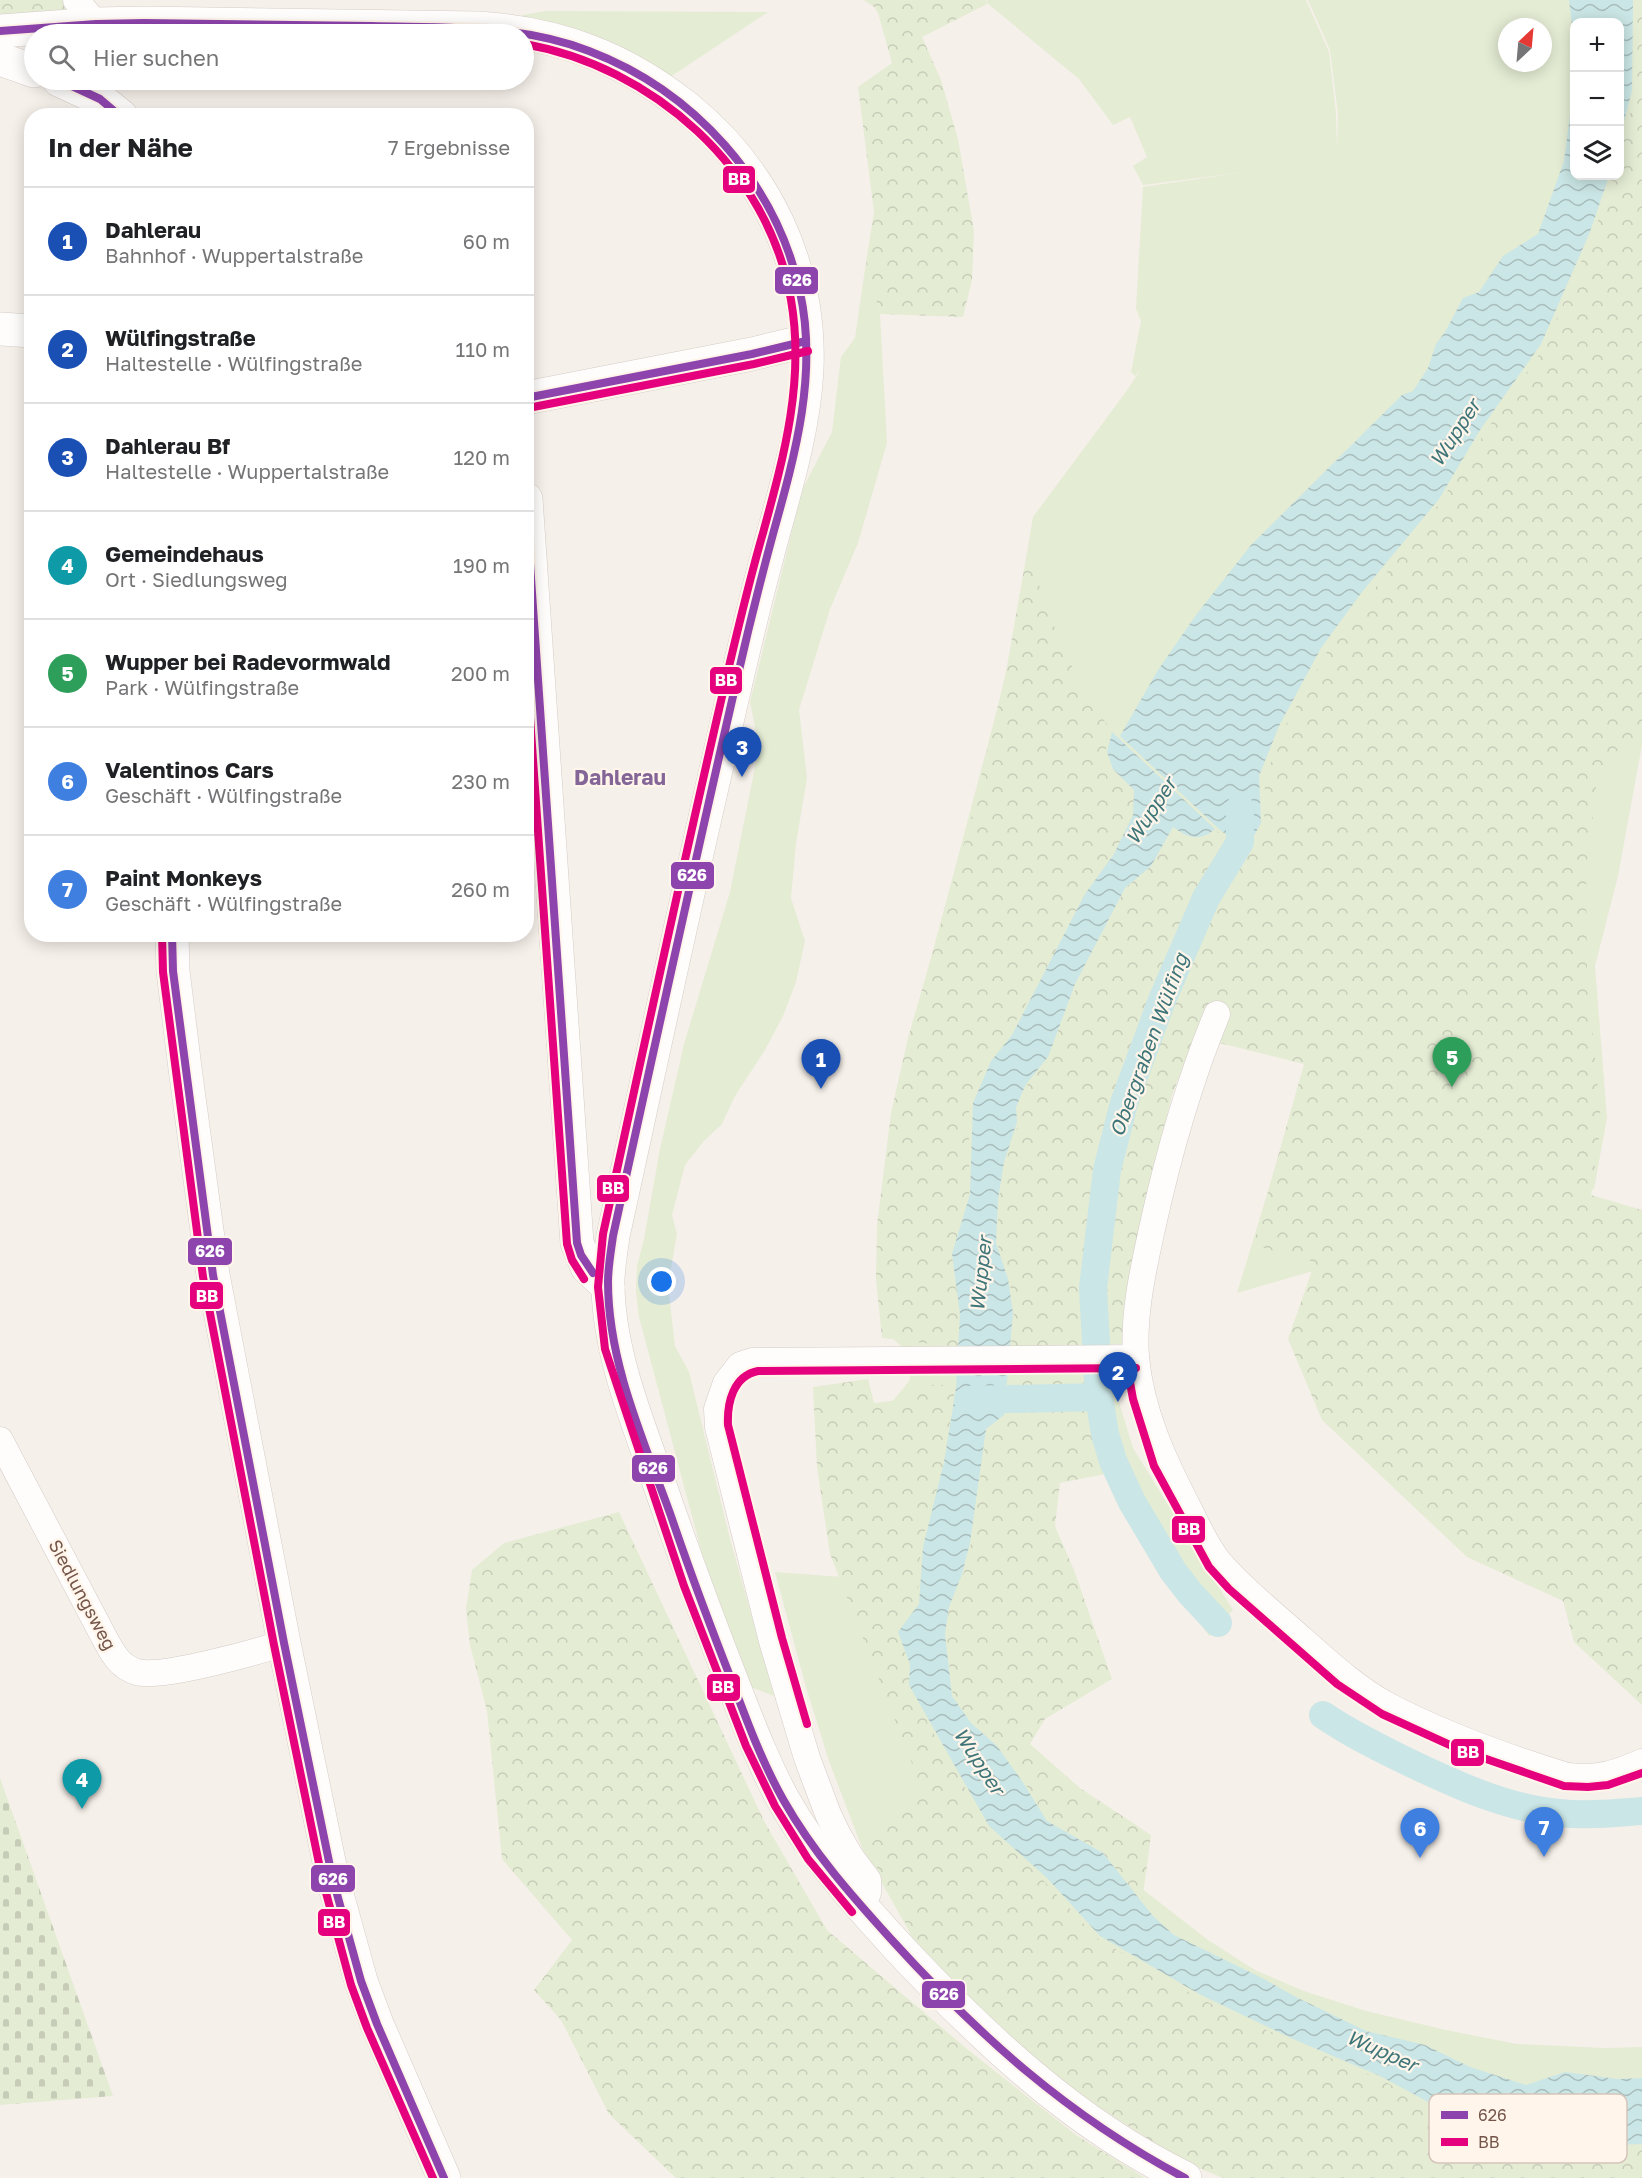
<!DOCTYPE html>
<html lang="de">
<meta charset="utf-8">
<style>
:root{--surface:#fff;--page:#f2f2f2;--text:#202124;--muted:#757577;--line:#e0e0e0;--accent:#a28b82}
body{margin:0;font-family:"Golos Text",sans-serif;background:var(--page);color:var(--text)}
.controls{position:absolute;right:18px;top:18px;display:grid;overflow:hidden;border-radius:12px;box-shadow:0 3px 15px #0003}
.controls button{width:54px;height:54px;display:grid;place-items:center;padding:0;border:0;border-bottom:2px solid var(--line);background:var(--surface);color:var(--text);font:30px sans-serif}
.compass{position:absolute;left:1498px;top:18px;width:54px;height:54px;border-radius:50%;background:var(--surface);box-shadow:0 3px 15px #0003;rotate:26deg}
.you{position:absolute;left:662px;top:1282px;width:21px;height:21px;margin:-15px;border:4px solid #fff;border-radius:50%;background:#1a73e8;box-shadow:0 0 0 9px #1a73e833}
.badge{display:grid;place-items:center;width:39px;height:39px;border-radius:50%;background:var(--accent);color:#fff;font-size:20px;font-weight:700}
.pin{position:absolute;translate:-50% -50px;filter:drop-shadow(0 2px 3px #0008)}
.pin::after{content:'';position:absolute;top:32px;width:21px;height:18px;background:inherit;clip-path:polygon(0 0,100% 0,50% 100%)}
.list{margin:0;padding:0;list-style:none}
h2{display:flex;justify-content:space-between;align-items:center;height:78px;margin:0;padding:0 24px;font-size:26px}
h2 small{font-size:20px;font-weight:400;color:var(--muted)}
.list li{display:grid;grid-template-columns:39px 1fr auto;gap:18px;align-items:center;box-sizing:border-box;height:108px;padding:0 24px;border-top:2px solid var(--line)}
.list b{display:block;font-size:22px;white-space:nowrap}
.list p{margin:0;font-size:20px;white-space:nowrap;color:var(--muted)}
.list em{font-size:20px;font-style:normal;color:var(--muted)}
.icon{flex:none;width:33px;height:33px;fill:none;stroke:currentColor;stroke-width:2;stroke-linecap:round;stroke-linejoin:round}
.map{position:relative;flex:none;width:1642px;height:2178px;overflow:hidden}
.search{position:absolute;background:var(--surface);box-shadow:0 3px 15px #0003;left:24px;top:24px;width:510px;height:66px;display:flex;align-items:center;gap:15px;box-sizing:border-box;padding:0 21px;border-radius:33px;color:var(--muted);font-size:22px}
.panel{position:absolute;background:var(--surface);box-shadow:0 3px 15px #0003;left:24px;top:108px;width:510px;height:834px;border-radius:24px}
.map>svg:first-child{display:block}
.green{fill:#e4ecd4;fill-rule:evenodd}
.forest{fill:url(#forest-crowns)}
.cemetery{fill:url(#cemetery-stones)}
.water{fill:url(#water-waves)}
.lines{fill:none;stroke-linecap:round;stroke-linejoin:round}
.canal{stroke:#cbe6e6;stroke-width:28}
.minor-casing{stroke:#d4cbc6;stroke-width:27}
.secondary-casing{stroke:#d5ccc6;stroke-width:34}
.minor{stroke:#fefdfc;stroke-width:26}
.secondary{stroke:#fefdfc;stroke-width:33}
.bus-1-casing{stroke:#fff5ea;stroke-width:12}
.bus-2-casing{stroke:#fff5ea;stroke-width:12}
.bus-1{stroke:#8e44ad;stroke-width:8}
.bus-2{stroke:#e5007d;stroke-width:8}
.labels{text-anchor:middle;stroke-width:4.5;stroke-linejoin:round;paint-order:stroke}
.street-label{font-size:18px;fill:#74554a;stroke:#fff5ea}
.water-label{font-size:20px;font-style:italic;fill:#3e7579;stroke:#fff5ea}
.quarter-label{font-size:21px;font-weight:bold;fill:#836598;stroke:#fff5ea}
.key{fill:#fff5ea;stroke:#d5c5ba;stroke-width:1.5}
.key-label{font-size:16px;fill:#74554a}
.line-badge{stroke:#fff5ea;stroke-width:2}
.badge-label{font-size:16px;text-anchor:middle;font-weight:bold;fill:#fff}
</style>
<div class="map">
<svg width="1642" height="2178" viewBox="0 0 1642 2178">
<defs>
<pattern id="forest-crowns" width="20" height="18" patternUnits="userSpaceOnUse" patternTransform="scale(1.5)"><rect width="20" height="18" fill="#e4ecd4"/><path d="M2 6a3 3 0 1 1 6 0M12 15a3 3 0 1 1 6 0" fill="none" stroke="#c7ccb8"/></pattern>
<pattern id="cemetery-stones" width="16" height="16" patternUnits="userSpaceOnUse" patternTransform="scale(1.5)"><rect width="16" height="16" fill="#e4ecd4"/><path d="M2 7V4a2 2 0 0 1 4 0v3zM10 15v-3a2 2 0 0 1 4 0v3z" fill="#c7ccb8"/></pattern>
<pattern id="water-waves" width="16" height="10" patternUnits="userSpaceOnUse" patternTransform="scale(1.5)"><rect width="16" height="10" fill="#cbe6e6"/><path d="M0 5q4-4 8 0t8 0" fill="none" stroke="#a9bdbc"/></pattern>
</defs>
<rect width="100%" height="100%" fill="#f6f0ea"/>
<!-- green -->
<g class="green">
<path d="M 986,0 L 1306,0 L 1329,52 L 1336,113 L 1337,148 L 1338,114 L 1330,50 L 1308,0 L 1642,0 L 1642,745 L 1618,876 L 1595,966 L 1607,1118 L 1594,1189 L 1237,1293 L 1307,1063 L 1187,1028 L 1132,1207 L 1102,1346 L 1133,1448 L 1233,1610 L 1209,1636 L 1171,1582 L 1095,1455 L 1084,1410 L 979,1634 L 1050,1804 L 1114,1867 L 1208,1940 L 1255,1970 L 1304,1991 L 1366,2011 L 1446,2030 L 1517,2044 L 1605,2048 L 1642,2047 L 1642,2178 L 1224,2178 L 1218,2176 L 1035,2064 L 913,1938 L 862,1848 L 829,1761 L 806,1687 L 775,1572 L 857,1578 L 883,1413 L 910,1380 L 906,1351 L 883,1329 L 921,996 L 1001,695 L 1023,595 L 1028,555 L 1027,552 L 1033,517 L 1128,389 L 1142,367 L 1135,376 L 1131,372 L 1141,321 L 1136,309 L 1143,187 L 1238,173 L 1143,185 L 1133,166 L 1147,157 L 1130,117 L 1113,125 L 1079,79 L 987,3 ZM 1574,22 L 1620,22 L 1620,176 L 1574,176 ZM 1507,27 L 1543,27 L 1543,63 L 1507,63 Z"/>
<path d="M 546,11 L 768,12 L 658,85 L 494,29 L 523,15 Z"/>
<path d="M 866,262 L 880,314 L 887,443 L 858,543 L 830,609 L 799,710 L 807,778 L 796,843 L 791,898 L 805,941 L 796,982 L 783,1016 L 765,1050 L 735,1096 L 722,1124 L 704,1141 L 685,1165 L 672,1215 L 677,1234 L 668,1286 L 675,1346 L 689,1372 L 729,1535 L 774,1696 L 748,1686 L 713,1595 L 639,1317 L 636,1292 L 637,1266 L 644,1239 L 660,1149 L 684,1044 L 730,892 L 759,747 L 750,702 L 802,490 L 832,432 L 841,357 L 855,338 Z"/>
</g>
<!-- forest -->
<g class="forest">
<path d="M 0,0 L 76,0 L 96,24 L 0,31 Z"/>
<path d="M 864,0 L 985,0 L 987,4 L 922,37 L 941,80 L 958,139 L 974,231 L 972,280 L 963,317 L 880,314 L 866,262 L 874,212 L 858,87 L 892,63 L 878,13 L 874,7 Z"/>
<path d="M 1636,0 L 1642,0 L 1642,726 L 1635,737 L 1609,757 L 1598,778 L 1593,803 L 1593,829 L 1586,866 L 1587,967 L 1601,1122 L 1591,1195 L 1642,1210 L 1642,1705 L 1574,1642 L 1563,1601 L 1467,1557 L 1322,1420 L 1288,1339 L 1315,1262 L 1253,1245 L 1304,1064 L 1195,1037 L 1172,1095 L 1137,1241 L 1126,1296 L 1125,1344 L 1011,1347 L 1014,1312 L 1009,1277 L 997,1243 L 999,1201 L 1005,1163 L 1019,1123 L 1016,1107 L 1027,1085 L 1047,1057 L 1077,986 L 1093,957 L 1125,888 L 1151,866 L 1173,827 C 1188,838 1199,841 1217,831 L 1247,851 L 1264,821 L 1265,778 L 1284,728 L 1328,650 L 1441,501 L 1486,431 L 1545,346 L 1594,232 L 1613,176 L 1620,176 L 1620,153 L 1636,89 Z"/>
<path d="M 1027,552 L 1064,653 L 1103,719 L 1112,730 L 1105,752 L 1113,770 L 1134,790 L 1133,815 L 1114,854 L 1085,894 L 1042,977 L 1009,1032 L 988,1059 L 969,1100 L 969,1194 L 952,1254 L 960,1315 L 958,1347 L 882,1338 L 876,1280 L 877,1225 L 891,1113 L 908,1038 L 971,819 L 1006,672 Z"/>
<path d="M 868,1379 L 874,1403 L 915,1398 L 917,1385 L 942,1385 L 955,1388 L 944,1464 L 921,1545 L 917,1604 L 897,1629 L 909,1665 L 911,1684 L 928,1724 L 988,1828 L 1044,1881 L 1097,1938 L 1197,1997 L 1290,2041 L 1378,2078 L 1453,2119 L 1576,2149 L 1642,2146 L 1642,2178 L 1224,2178 L 1186,2163 L 1077,2093 L 992,2021 L 913,1940 L 895,1900 L 867,1849 L 922,1789 L 830,1554 L 817,1467 L 813,1387 Z"/>
<path d="M 1007,1379 L 1089,1379 L 1105,1474 L 1060,1483 L 1055,1526 L 1074,1570 L 1112,1679 L 1045,1719 L 1030,1744 L 1080,1788 L 1151,1835 L 1142,1903 L 1103,1853 L 1048,1821 L 1023,1780 L 998,1746 L 971,1723 L 953,1696 L 946,1635 L 949,1609 L 963,1576 L 971,1544 L 987,1430 L 1004,1415 Z"/>
<path d="M 619,1512 L 765,1823 L 827,1930 L 967,2049 L 1076,2135 L 1145,2178 L 676,2178 L 609,2114 L 561,2020 L 534,1990 L 572,1940 L 502,1859 L 487,1711 L 470,1645 L 466,1609 L 472,1570 L 504,1543 Z"/>
</g>
<!-- cemetery -->
<path class="cemetery" d="M 0,1778 L 113,2096 L 0,2105 Z"/>
<!-- water -->
<g class="water">
<path d="M 1569,0 L 1633,0 L 1632,91 L 1620,136 L 1620,22 L 1574,22 L 1574,43 Z"/>
<path d="M 1574,84 L 1574,176 L 1609,176 L 1590,232 L 1541,344 L 1480,430 L 1439,499 L 1362,592 L 1321,648 L 1279,726 L 1259,776 L 1261,823 L 1246,850 L 1220,830 L 1120,736 L 1158,670 L 1196,615 L 1251,545 L 1402,395 L 1413,391 L 1428,368 L 1436,344 L 1445,332 L 1463,298 L 1479,292 L 1503,256 L 1538,234 L 1564,161 Z"/>
<path d="M 1112,732 L 1215,829 C 1200,842 1188,838 1173,827 L 1151,866 L 1125,888 L 1075,984 L 1048,1057 L 1026,1084 L 1016,1107 L 1017,1122 L 1004,1162 L 998,1200 L 996,1243 L 1008,1279 L 1013,1313 L 1004,1415 L 986,1429 L 970,1543 L 962,1574 L 949,1607 L 945,1634 L 952,1696 L 971,1723 L 997,1746 L 1022,1781 L 1047,1821 L 1103,1853 L 1153,1916 L 1174,1935 L 1262,1978 L 1298,1998 L 1366,2031 L 1425,2045 L 1470,2067 L 1526,2085 L 1565,2072 L 1618,2079 L 1642,2078 L 1642,2144 L 1579,2146 L 1549,2141 L 1454,2116 L 1380,2076 L 1293,2039 L 1199,1994 L 1100,1936 L 1047,1878 L 989,1826 L 909,1685 L 910,1664 L 898,1632 L 919,1604 L 923,1547 L 944,1462 L 956,1388 L 960,1314 L 952,1254 L 970,1194 L 973,1103 L 991,1061 L 1012,1035 L 1085,894 L 1114,854 L 1133,815 L 1134,790 L 1113,769 L 1107,752 Z"/>
</g>
<g class="lines">
<!-- canal -->
<g class="canal">
<path d="M 968,1400 L 1099,1397"/>
<path d="M 1218,1623 L 1190,1593 L 1173,1571 L 1132,1502 L 1113,1461 L 1105,1434 L 1099,1397 L 1093,1288 L 1107,1170 L 1124,1103 L 1162,1000 L 1206,898 L 1240,842 L 1240,808"/>
<path d="M 1323,1715 C 1349,1733 1376,1746 1404,1760 C 1452,1783 1505,1808 1559,1813 C 1587,1816 1614,1813 1642,1811"/>
</g>
<defs>
<g id="minor">
<path d="M 76,0 L 96,24"/>
<path d="M 1217,1014 C 1188,1084 1168,1156 1152,1229 C 1143,1270 1133,1314 1136,1357 C 1141,1413 1165,1463 1190,1511 C 1199,1529 1207,1548 1220,1563 C 1245,1592 1276,1616 1304,1641 C 1330,1664 1356,1688 1387,1705 C 1444,1735 1506,1757 1567,1776 C 1598,1779 1615,1774 1642,1762"/>
<path d="M 0,1440 L 105,1639 C 113,1654 120,1667 137,1672 C 161,1679 256,1652 284,1643"/>
<path d="M 860,1905 L 868,1893 L 868,1880 L 852,1859 L 838,1835 L 828,1814 L 807,1758 L 772,1641 L 718,1427 L 717,1409 L 726,1383 L 740,1365 L 752,1361 L 1136,1358"/>
</g>
<g id="secondary">
<path d="M 0,31 L 96,24 L 144,23 L 478,28 C 559,33 624,58 687,108 C 766,172 811,267 807,369 C 804,433 783,496 767,557 C 749,623 734,690 719,757 C 682,916 648,1077 613,1236 C 611,1253 607,1271 608,1288 C 610,1361 642,1432 665,1500 C 686,1560 708,1620 731,1679 C 747,1720 763,1763 784,1801 C 815,1856 856,1901 898,1947 C 981,2036 1074,2124 1185,2178"/>
<path d="M 0,59 L 34,71"/>
<path d="M 59,80 L 100,99 L 121,116"/>
<path d="M 0,329 L 32,331"/>
<path d="M 526,398 L 752,354 L 806,341"/>
<path d="M 526,499 L 577,1243 L 587,1267 L 608,1287"/>
<path d="M 172,934 L 173,971 L 185,1068 L 213,1275 L 284,1643 L 332,1876 L 361,1981 L 377,2024 L 444,2178"/>
</g>
</defs>
<!-- minor casing -->
<use href="#minor" class="minor-casing"/>
<!-- secondary casing -->
<use href="#secondary" class="secondary-casing"/>
<!-- minor -->
<use href="#minor" class="minor"/>
<!-- secondary -->
<use href="#secondary" class="secondary"/>
<defs>
<g id="bus-1">
<path d="M 0,31 L 96,24 L 144,23 C 220,24 296,25 372,26 C 446,28 520,24 589,51 C 694,91 776,182 800,292 C 818,374 795,455 773,534 C 760,582 748,630 737,679 C 694,864 654,1050 613,1236 C 611,1251 608,1267 608,1282 C 608,1363 644,1441 671,1516 C 690,1572 711,1628 733,1684 C 748,1724 763,1764 784,1801 C 813,1852 851,1895 890,1938 C 979,2036 1068,2116 1185,2178"/>
<path d="M 59,80 L 100,99 L 120,116"/>
<path d="M 526,398 L 752,354 L 806,341"/>
<path d="M 526,506 L 577,1243 L 581,1255 L 593,1273"/>
<path d="M 172,934 L 173,971 L 213,1275 L 284,1643 L 332,1876 L 361,1981 L 377,2024 L 444,2178"/>
</g>
<g id="bus-2">
<path d="M 96,34 L 211,34"/>
<path d="M 524,44 C 652,66 769,169 791,300 C 805,380 784,456 763,533 C 751,574 741,616 731,658 C 686,849 645,1042 603,1234 L 598,1287 L 605,1349 L 684,1586 L 746,1746 L 775,1806 L 808,1859 L 852,1912"/>
<path d="M 528,408 L 754,364 L 808,351"/>
<path d="M 526,660 L 567,1244 L 572,1260 L 584,1279"/>
<path d="M 162,934 L 163,972 L 203,1277 L 274,1645 L 322,1878 L 351,1985 L 367,2028 L 433,2178"/>
<path d="M 1126,1360 L 1133,1399 L 1154,1466 L 1209,1567 L 1229,1589 L 1337,1684 L 1382,1714 L 1463,1751 L 1564,1786 L 1588,1787 L 1608,1785 L 1642,1773"/>
<path d="M 807,1724 L 782,1638 L 728,1425 C 727,1403 733,1376 758,1371 L 1136,1368"/>
</g>
</defs>
<!-- bus-1 casing -->
<use href="#bus-1" class="bus-1-casing"/>
<!-- bus-2 casing -->
<use href="#bus-2" class="bus-2-casing"/>
<!-- bus-1 -->
<use href="#bus-1" class="bus-1"/>
<!-- bus-2 -->
<use href="#bus-2" class="bus-2"/>
</g>
<g class="labels">
<!-- street labels -->
<g class="street-label">
<text transform="translate(82 1595) rotate(62)" y="6">Siedlungsweg</text>
</g>
<!-- water labels -->
<g class="water-label">
<text transform="translate(1455 433) rotate(-57)" y="7">Wupper</text>
<text transform="translate(1151 811) rotate(-57)" y="7">Wupper</text>
<text transform="translate(1149 1045) rotate(-70)" y="7">Obergraben Wülfing</text>
<text transform="translate(981 1274) rotate(-84)" y="7">Wupper</text>
<text transform="translate(979 1761) rotate(57)" y="7">Wupper</text>
<text transform="translate(1382 2051) rotate(24)" y="7">Wupper</text>
</g>
<!-- quarter labels -->
<g class="quarter-label">
<text x="620" y="785">Dahlerau</text>
</g>
</g>
<!-- legend -->
<rect x="1429" y="2094" width="198" height="69" rx="9" class="key"/>
<rect x="1441" y="2111" width="27" height="8" fill="#8e44ad"/>
<rect x="1441" y="2138" width="27" height="8" fill="#e5007d"/>
<g class="key-label">
<text x="1478" y="2121">626</text>
<text x="1478" y="2148">BB</text>
</g>
<g class="line-badge">
<rect x="722" y="165" width="34" height="29" rx="6" fill="#e5007d"/>
<rect x="774" y="266" width="45" height="29" rx="6" fill="#8e44ad"/>
<rect x="709" y="666" width="34" height="29" rx="6" fill="#e5007d"/>
<rect x="670" y="861" width="45" height="29" rx="6" fill="#8e44ad"/>
<rect x="596" y="1174" width="34" height="29" rx="6" fill="#e5007d"/>
<rect x="187" y="1237" width="46" height="29" rx="6" fill="#8e44ad"/>
<rect x="189" y="1281" width="35" height="29" rx="6" fill="#e5007d"/>
<rect x="631" y="1454" width="45" height="29" rx="6" fill="#8e44ad"/>
<rect x="1171" y="1515" width="35" height="29" rx="6" fill="#e5007d"/>
<rect x="706" y="1673" width="35" height="29" rx="6" fill="#e5007d"/>
<rect x="1450" y="1738" width="35" height="29" rx="6" fill="#e5007d"/>
<rect x="310" y="1864" width="46" height="29" rx="6" fill="#8e44ad"/>
<rect x="317" y="1908" width="34" height="29" rx="6" fill="#e5007d"/>
<rect x="921" y="1980" width="45" height="29" rx="6" fill="#8e44ad"/>
</g>
<g class="badge-label">
<text x="739" y="185">BB</text>
<text x="797" y="286">626</text>
<text x="726" y="686">BB</text>
<text x="692" y="881">626</text>
<text x="613" y="1194">BB</text>
<text x="210" y="1257">626</text>
<text x="207" y="1302">BB</text>
<text x="653" y="1474">626</text>
<text x="1189" y="1535">BB</text>
<text x="723" y="1693">BB</text>
<text x="1468" y="1758">BB</text>
<text x="333" y="1885">626</text>
<text x="334" y="1928">BB</text>
<text x="944" y="2000">626</text>
</g>
</svg>
<div class="controls">
<button>+</button>
<button>−</button>
<button><svg class="icon" aria-label="layers" viewBox="0 0 24 24"><path d="M12 4l9 5-9 5-9-5zM3 14l9 5 9-5"/></svg></button>
</div>
<svg class="compass" viewBox="-18 -18 36 36"><path d="M0-13l5 13h-10z" fill="#e53935"/><path d="M0 13l5-13h-10z" fill="#757577"/></svg>
<div class="you"></div>
<div class="pin badge" style="left:821px;top:1089px;background:#1a4fb4">1</div>
<div class="pin badge" style="left:1118px;top:1402px;background:#1a4fb4">2</div>
<div class="pin badge" style="left:742px;top:777px;background:#1a4fb4">3</div>
<div class="pin badge" style="left:82px;top:1809px;background:#0f9aa8">4</div>
<div class="pin badge" style="left:1452px;top:1087px;background:#2e9e5b">5</div>
<div class="pin badge" style="left:1420px;top:1858px;background:#3f7fe0">6</div>
<div class="pin badge" style="left:1544px;top:1857px;background:#3f7fe0">7</div>
<div class="search"><svg class="icon" aria-label="search" viewBox="0 0 24 24"><circle cx="10" cy="10" r="6"/><path d="M15 15l6 6"/></svg>Hier suchen</div>
<section class="panel">
<h2>In der Nähe<small>7 Ergebnisse</small></h2>
<ul class="list">
<li><span class="badge" style="background:#1a4fb4">1</span><div><b>Dahlerau</b><p>Bahnhof · Wuppertalstraße</p></div><em>60 m</em></li>
<li><span class="badge" style="background:#1a4fb4">2</span><div><b>Wülfingstraße</b><p>Haltestelle · Wülfingstraße</p></div><em>110 m</em></li>
<li><span class="badge" style="background:#1a4fb4">3</span><div><b>Dahlerau Bf</b><p>Haltestelle · Wuppertalstraße</p></div><em>120 m</em></li>
<li><span class="badge" style="background:#0f9aa8">4</span><div><b>Gemeindehaus</b><p>Ort · Siedlungsweg</p></div><em>190 m</em></li>
<li><span class="badge" style="background:#2e9e5b">5</span><div><b>Wupper bei Radevormwald</b><p>Park · Wülfingstraße</p></div><em>200 m</em></li>
<li><span class="badge" style="background:#3f7fe0">6</span><div><b>Valentinos Cars</b><p>Geschäft · Wülfingstraße</p></div><em>230 m</em></li>
<li><span class="badge" style="background:#3f7fe0">7</span><div><b>Paint Monkeys</b><p>Geschäft · Wülfingstraße</p></div><em>260 m</em></li>
</ul>
</section>
</div>
